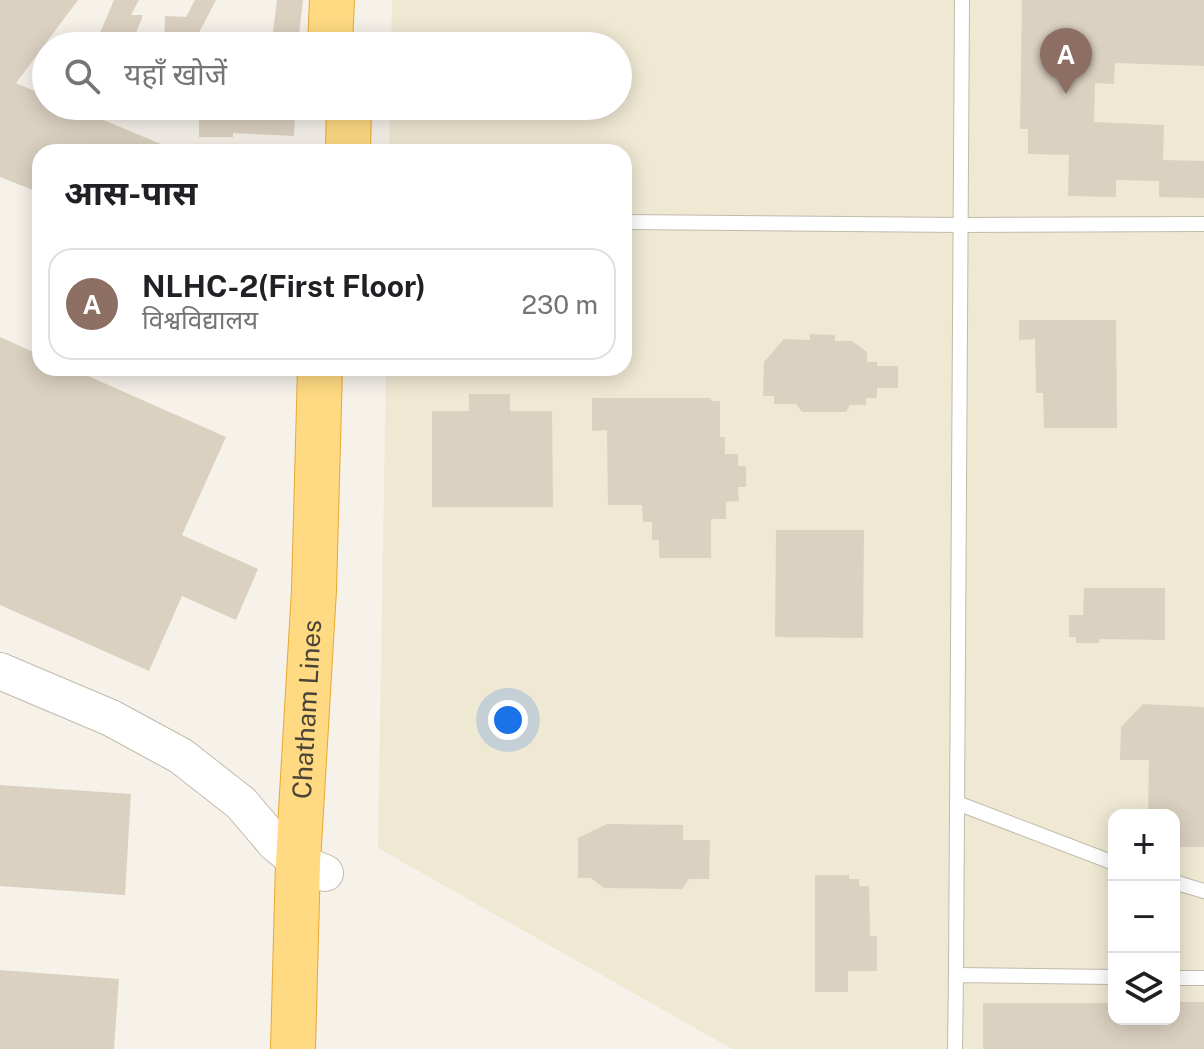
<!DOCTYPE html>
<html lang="hi">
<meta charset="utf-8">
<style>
:root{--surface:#fff;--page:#f6f6f6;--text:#202124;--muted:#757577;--line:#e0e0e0;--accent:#ff3e18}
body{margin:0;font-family:"Public Sans","Noto Sans Devanagari",sans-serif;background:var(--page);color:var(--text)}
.controls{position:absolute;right:24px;bottom:24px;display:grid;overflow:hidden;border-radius:16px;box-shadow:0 4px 20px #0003}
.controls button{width:72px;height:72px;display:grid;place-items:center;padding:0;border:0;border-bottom:2px solid var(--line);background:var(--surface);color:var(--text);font:40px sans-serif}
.you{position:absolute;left:508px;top:720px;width:28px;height:28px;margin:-20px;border:6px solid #fff;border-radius:50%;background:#1a73e8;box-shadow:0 0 0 12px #1a73e833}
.badge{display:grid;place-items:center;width:52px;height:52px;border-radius:50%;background:var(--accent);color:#fff;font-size:26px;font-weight:700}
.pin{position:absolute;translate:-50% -66px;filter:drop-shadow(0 2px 4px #0008)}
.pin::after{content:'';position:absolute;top:42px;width:28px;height:24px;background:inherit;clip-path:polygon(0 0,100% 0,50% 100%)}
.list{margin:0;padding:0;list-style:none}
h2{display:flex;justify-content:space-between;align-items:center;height:104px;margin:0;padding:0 32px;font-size:34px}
h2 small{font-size:26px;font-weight:400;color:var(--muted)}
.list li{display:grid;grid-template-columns:52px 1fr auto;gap:24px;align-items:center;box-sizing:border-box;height:112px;margin:0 16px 16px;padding:0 16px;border:2px solid var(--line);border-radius:24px}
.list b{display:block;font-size:30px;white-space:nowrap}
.list p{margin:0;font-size:26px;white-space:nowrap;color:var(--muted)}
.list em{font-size:26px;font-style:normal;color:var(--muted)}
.icon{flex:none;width:44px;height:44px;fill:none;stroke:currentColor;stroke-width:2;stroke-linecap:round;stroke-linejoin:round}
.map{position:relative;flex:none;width:1204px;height:1049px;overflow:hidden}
.search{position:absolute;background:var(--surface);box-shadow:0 4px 20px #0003;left:32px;top:32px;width:600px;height:88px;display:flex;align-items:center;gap:20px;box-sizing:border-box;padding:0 28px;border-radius:44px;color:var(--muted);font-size:30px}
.panel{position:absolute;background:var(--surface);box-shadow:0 4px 20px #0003;left:32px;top:144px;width:600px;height:232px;border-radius:24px}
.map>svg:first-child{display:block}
.education{fill:#efe8d3;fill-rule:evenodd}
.building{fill:#dbd1c1}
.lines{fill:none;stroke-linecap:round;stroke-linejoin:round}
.service-casing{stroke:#c2baac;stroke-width:16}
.tertiary-casing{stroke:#c2baac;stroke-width:38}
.trunk-casing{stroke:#e7a733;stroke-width:46}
.service{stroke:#fff;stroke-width:14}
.tertiary{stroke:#fff;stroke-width:36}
.trunk{stroke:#ffda83;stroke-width:44}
.labels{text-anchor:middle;stroke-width:8;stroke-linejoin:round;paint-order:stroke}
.street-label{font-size:26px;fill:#4a4337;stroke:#fff}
</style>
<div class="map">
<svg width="1204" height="1049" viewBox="0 0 1204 1049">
<rect width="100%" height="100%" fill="#f6f2ea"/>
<!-- education -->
<path class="education" d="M 392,0 L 1204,0 L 1204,1049 L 732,1049 L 378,848 L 386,368 L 624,368 L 624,152 L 389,152 L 390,106 L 618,106 L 618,46 L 391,46 ZM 1114,815 L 1174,815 L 1174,1019 L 1114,1019 Z"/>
<!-- building -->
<g class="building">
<path d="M 0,0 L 78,0 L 16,83 L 46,96 L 46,106 L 70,106 L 180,152 L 40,152 L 40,193 L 0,177 Z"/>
<path d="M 114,0 L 139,0 L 131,15 L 143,15 L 131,46 L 100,33 Z"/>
<path d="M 195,0 L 216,0 L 192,46 L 164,44 L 165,16 L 186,17 Z"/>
<path d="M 277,0 L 303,0 L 299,35 L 273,32 Z"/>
<path d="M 1022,0 L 1204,0 L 1204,66 L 1115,63 L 1114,84 L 1095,83 L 1094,122 L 1164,125 L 1163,160 L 1204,161 L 1204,198 L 1159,197 L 1159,181 L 1116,180 L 1116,197 L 1068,196 L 1069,155 L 1028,154 L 1028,129 L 1020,129 Z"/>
<path d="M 199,109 L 295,116 L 294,136 L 233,133 L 233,137 L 199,137 Z"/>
<path d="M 1019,320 L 1116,320 L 1117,428 L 1044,428 L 1043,393 L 1036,393 L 1035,339 L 1019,340 Z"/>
<path d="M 810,334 L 835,335 L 835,341 L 852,341 L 867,352 L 867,362 L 877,362 L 877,366 L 898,366 L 898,388 L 877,388 L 877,398 L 866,398 L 866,405 L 850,405 L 846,412 L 802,412 L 796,404 L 774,404 L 774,396 L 763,396 L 764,362 L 784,339 L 810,340 Z"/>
<path d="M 0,337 L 40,355 L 40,368 L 70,368 L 226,437 L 182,535 L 258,569 L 236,620 L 182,596 L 149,671 L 0,605 Z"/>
<path d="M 469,394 L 510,394 L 510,411 L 552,411 L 553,507 L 432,507 L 432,411 L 469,411 Z"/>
<path d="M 592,398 L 711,398 L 711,401 L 720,401 L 720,437 L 725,437 L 725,454 L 738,454 L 738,466 L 746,466 L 746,487 L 738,487 L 739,501 L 726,502 L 726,519 L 711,519 L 711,558 L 659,558 L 659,540 L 652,540 L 652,522 L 643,522 L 642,505 L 608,505 L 607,430 L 592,431 Z"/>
<path d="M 776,530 L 864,530 L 863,638 L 775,637 Z"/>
<path d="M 1084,588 L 1165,588 L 1165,640 L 1099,639 L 1099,643 L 1076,643 L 1076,637 L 1069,637 L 1069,615 L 1083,615 Z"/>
<path d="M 1143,704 L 1204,707 L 1204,847 L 1174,847 L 1174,815 L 1148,814 L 1149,760 L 1120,760 L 1121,727 Z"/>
<path d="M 0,785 L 131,794 L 125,895 L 0,886 Z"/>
<path d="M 607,824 L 683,825 L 683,840 L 710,840 L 709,879 L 689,879 L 682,889 L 604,888 L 591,878 L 578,878 L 578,838 Z"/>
<path d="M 815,875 L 849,875 L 849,879 L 859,879 L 859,886 L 869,886 L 870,936 L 877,936 L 877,971 L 848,971 L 848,992 L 815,992 Z"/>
<path d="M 0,970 L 119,979 L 114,1049 L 0,1049 Z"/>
<path d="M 1174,1002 L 1204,1002 L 1204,1049 L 983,1049 L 983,1003 L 1114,1003 L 1114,1019 L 1174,1019 Z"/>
</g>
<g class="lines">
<defs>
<g id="service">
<path d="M 624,222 L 960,225 L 1204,224"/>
<path d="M 957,803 L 1114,863"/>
<path d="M 1174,882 L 1204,891"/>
<path d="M 956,975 L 962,0"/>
<path d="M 1174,978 L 1204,978"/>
<path d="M 955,1049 L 956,975 L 1114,977"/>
</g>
<path id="tertiary" d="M 0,671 L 111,718 L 181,756 L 241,803 L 275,843 L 298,862 L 325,873"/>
<g id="trunk">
<path d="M 330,46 L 332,0"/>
<path d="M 348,152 L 349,106"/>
<path id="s1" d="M 293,1049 L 298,862 L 314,590 L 320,368"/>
</g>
</defs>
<!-- service casing -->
<use href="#service" class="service-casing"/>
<!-- tertiary casing -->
<use href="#tertiary" class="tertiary-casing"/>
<!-- trunk casing -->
<use href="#trunk" class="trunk-casing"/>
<!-- service -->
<use href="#service" class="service"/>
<!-- tertiary -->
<use href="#tertiary" class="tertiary"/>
<!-- trunk -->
<use href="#trunk" class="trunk"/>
</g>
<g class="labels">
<!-- street labels -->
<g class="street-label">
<text dy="9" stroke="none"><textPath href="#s1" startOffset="340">Chatham Lines</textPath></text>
</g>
</g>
</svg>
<div class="controls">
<button>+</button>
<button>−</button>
<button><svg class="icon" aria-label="layers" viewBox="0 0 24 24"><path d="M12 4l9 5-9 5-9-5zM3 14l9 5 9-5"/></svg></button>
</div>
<div class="you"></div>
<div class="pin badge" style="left:1066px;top:94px;background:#8d6e63">A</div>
<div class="search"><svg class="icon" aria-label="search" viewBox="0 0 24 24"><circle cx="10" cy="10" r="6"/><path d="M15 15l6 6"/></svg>यहाँ खोजें</div>
<section class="panel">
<h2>आस-पास<small></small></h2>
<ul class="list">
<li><span class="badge" style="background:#8d6e63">A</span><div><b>NLHC-2(First Floor)</b><p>विश्वविद्यालय</p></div><em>230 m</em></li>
</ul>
</section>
</div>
